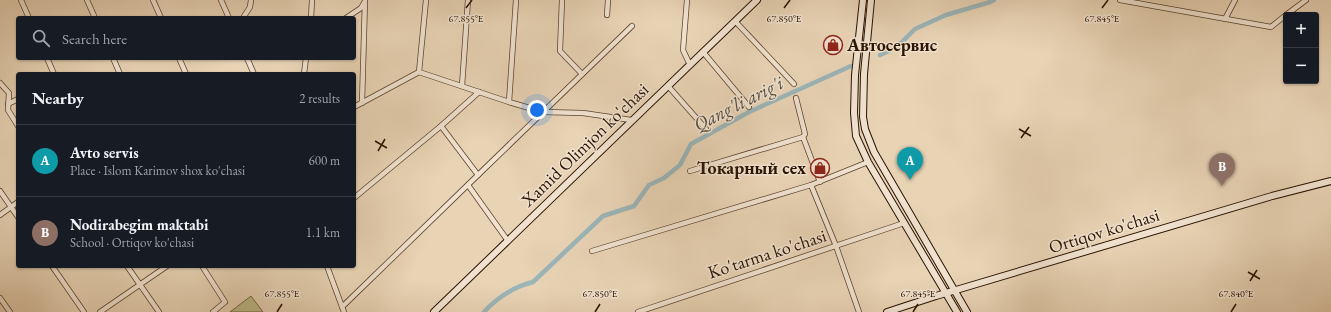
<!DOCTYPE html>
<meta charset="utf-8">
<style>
:root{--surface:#171b24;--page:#242831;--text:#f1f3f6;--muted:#9ea1a6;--line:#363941;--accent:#c59692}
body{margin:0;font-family:"EB Garamond",serif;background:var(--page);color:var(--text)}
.controls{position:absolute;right:12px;top:12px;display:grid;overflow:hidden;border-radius:4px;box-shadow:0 1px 3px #0004}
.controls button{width:36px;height:36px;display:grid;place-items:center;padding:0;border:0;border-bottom:1px solid var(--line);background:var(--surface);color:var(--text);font:20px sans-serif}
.you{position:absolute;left:537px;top:110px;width:14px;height:14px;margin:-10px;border:3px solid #fff;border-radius:50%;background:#1a73e8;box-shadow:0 0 0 6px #1a73e833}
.badge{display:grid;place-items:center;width:26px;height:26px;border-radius:50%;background:var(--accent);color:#fff;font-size:13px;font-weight:700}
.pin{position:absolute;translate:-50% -33px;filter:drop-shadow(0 1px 2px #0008)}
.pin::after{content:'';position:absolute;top:21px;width:14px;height:12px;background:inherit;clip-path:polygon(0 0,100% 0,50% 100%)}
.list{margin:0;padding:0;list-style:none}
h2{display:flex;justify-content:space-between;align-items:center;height:52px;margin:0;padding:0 16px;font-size:17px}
h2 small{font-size:13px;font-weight:400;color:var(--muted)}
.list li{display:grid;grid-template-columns:26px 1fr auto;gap:12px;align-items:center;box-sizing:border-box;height:72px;padding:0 16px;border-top:1px solid var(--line)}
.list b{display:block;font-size:15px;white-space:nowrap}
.list p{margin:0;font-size:13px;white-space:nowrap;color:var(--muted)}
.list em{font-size:13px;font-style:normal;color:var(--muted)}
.icon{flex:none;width:22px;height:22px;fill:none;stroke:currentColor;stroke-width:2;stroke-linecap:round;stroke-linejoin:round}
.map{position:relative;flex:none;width:1331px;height:312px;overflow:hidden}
.search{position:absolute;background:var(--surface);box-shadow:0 1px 3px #0004;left:16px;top:16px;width:340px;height:44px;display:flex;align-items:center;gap:10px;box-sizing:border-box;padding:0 14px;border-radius:4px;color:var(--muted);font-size:15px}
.panel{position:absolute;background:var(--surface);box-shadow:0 1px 3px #0004;left:16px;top:72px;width:340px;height:196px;border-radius:4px}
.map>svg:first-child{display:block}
.green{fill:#bdba89;stroke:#736645}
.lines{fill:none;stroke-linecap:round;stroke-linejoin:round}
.canal{stroke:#9bb5b8;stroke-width:4.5}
.street-casing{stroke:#59432e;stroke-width:6}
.secondary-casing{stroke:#291301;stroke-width:8}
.street{stroke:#f0e2cf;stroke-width:4.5}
.secondary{stroke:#f0e2cf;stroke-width:6}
.ticks{fill:none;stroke:#291301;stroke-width:1.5}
.labels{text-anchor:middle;stroke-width:3;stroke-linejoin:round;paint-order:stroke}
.poi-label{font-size:18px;font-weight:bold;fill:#291301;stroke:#f0e2cf;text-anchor:start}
.street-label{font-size:18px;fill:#291301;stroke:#f0e2cf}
.water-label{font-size:19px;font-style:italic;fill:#514c41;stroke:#f0e2cf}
.ticks-label{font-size:10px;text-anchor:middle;fill:#291301;stroke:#f0e2cf;stroke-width:3;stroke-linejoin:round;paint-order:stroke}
</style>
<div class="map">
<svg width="1331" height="312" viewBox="0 0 1331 312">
<rect width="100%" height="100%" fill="#e8d3b5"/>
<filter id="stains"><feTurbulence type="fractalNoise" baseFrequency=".005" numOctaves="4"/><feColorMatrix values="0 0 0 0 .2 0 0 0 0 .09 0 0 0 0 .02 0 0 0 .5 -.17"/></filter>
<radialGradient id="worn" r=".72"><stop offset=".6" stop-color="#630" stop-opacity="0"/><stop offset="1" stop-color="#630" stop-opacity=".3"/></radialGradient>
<!-- green -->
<path class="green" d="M 251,296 L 263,312 L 230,312 Z"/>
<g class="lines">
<!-- canal -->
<g class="canal">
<path d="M 880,55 L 897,47 L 915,29 L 946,15 L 990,2 L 994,0"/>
<path d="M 484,312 C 498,297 513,287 533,282 L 603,216 L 634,206 L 649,185 L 664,178 L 680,165 L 691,144 L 749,112 L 851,66"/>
</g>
<defs>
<g id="street">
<path d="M 21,0 L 29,18"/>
<path d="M 87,0 L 95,18"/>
<path d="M 153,0 L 161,18"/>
<path d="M 221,0 L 229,18"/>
<path d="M 516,0 L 509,102 L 543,112 L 583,113 L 631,120"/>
<path d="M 562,0 L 560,51 L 582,74"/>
<path d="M 687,0 L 683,50 L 690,65"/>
<path d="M 1120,0 L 1271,27 L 1286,15"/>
<path d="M 607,15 L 608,0"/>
<path d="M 1286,15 L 1306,0"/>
<path d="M 243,18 L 250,7 L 251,0"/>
<path d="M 311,18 L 312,0"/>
<path d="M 346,18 L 361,8 L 364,3"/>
<path d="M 1225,19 L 1235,0"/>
<path d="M 735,21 L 794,84"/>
<path d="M 703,52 L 749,107"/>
<path d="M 47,58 L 54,74"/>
<path d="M 113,58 L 120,74"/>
<path d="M 179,58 L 186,74"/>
<path d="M 247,58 L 254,74"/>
<path d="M 419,72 L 426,0"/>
<path d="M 304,74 L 306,58"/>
<path d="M 0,83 L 9,93 L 8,110 L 18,126"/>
<path d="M 462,86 L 468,0"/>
<path d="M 668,86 L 706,129"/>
<path d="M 796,98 L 805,134 L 803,137"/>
<path d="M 362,103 L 365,0"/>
<path d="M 8,104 L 18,99"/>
<path d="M 354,107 L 419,72 L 509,102"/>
<path d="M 441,126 L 479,92"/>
<path d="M 690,171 L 803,137 L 820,182"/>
<path d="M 468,185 L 508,241"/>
<path d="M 811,185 L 836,246 L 859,312"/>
<path d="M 0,191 L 18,217"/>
<path d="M 354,198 L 441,126 L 478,175 L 632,26"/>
<path d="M 0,215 L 18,202"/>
<path d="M 592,251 L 811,185 L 868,162"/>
<path d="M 52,266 L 84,312"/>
<path d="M 127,266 L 159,312"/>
<path d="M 202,266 L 225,302 L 213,312"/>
<path d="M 327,266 L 344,312"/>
<path d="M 0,298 L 10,312"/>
<path d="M 342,307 L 478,175"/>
<path d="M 100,312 L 167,266"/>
<path d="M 638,312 L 904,223"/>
</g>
<g id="secondary">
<path d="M 863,0 L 855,75 L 854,113 L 856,136 L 868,162 L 957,312"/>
<path d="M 871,0 L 864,74 L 863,117 L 865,129 L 874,152 L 967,312"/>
<path d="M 434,312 L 757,0"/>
<path d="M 887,312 L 936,296 L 1272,196 L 1331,181"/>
</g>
</defs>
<!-- street casing -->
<use href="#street" class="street-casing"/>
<!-- secondary casing -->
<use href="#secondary" class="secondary-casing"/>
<!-- street -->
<use href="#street" class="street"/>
<!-- secondary -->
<use href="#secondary" class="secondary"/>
</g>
<!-- ticks -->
<path class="ticks" d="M 466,8 L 472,0M 784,8 L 790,0M 1102,8 L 1108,0M 1019,129 L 1031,136M 1021,138 L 1029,127M 375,141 L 387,148M 378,151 L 385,139M 1248,272 L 1260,279M 1250,281 L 1257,270M 277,312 L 282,304M 595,312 L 600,304M 913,312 L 918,304M 1231,312 L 1236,304"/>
<!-- icons -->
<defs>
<symbol id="shop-ring" viewBox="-11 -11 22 22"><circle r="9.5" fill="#f0e2cf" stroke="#8f2418" stroke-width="1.5"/><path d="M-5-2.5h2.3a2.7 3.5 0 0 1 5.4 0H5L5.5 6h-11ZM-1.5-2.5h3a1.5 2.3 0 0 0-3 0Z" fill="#8f2418"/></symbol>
</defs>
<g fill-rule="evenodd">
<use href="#shop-ring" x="822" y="34" width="22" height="22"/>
<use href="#shop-ring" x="809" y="157" width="22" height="22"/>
</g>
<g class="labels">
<!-- poi labels -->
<g class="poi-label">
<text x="847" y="51">Автосервис</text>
<text x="806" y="174" text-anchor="end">Токарный сех</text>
</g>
<!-- street labels -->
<g class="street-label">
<text transform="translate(585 145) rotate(-44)" y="6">Xamid Olimjon ko'chasi</text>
<text transform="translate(1104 231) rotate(-17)" y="6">Ortiqov ko'chasi</text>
<text transform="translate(767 254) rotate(-18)" y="6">Ko'tarma ko'chasi</text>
</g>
<!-- water labels -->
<g class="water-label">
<text transform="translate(738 103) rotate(-27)" y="7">Qang'li arig'i</text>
</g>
</g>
<g class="ticks-label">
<text x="466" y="22">67.855°E</text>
<text x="784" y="22">67.850°E</text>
<text x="1102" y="22">67.845°E</text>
<text x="282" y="297">67.855°E</text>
<text x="600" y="297">67.850°E</text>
<text x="918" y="297">67.845°E</text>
<text x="1236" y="297">67.840°E</text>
</g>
<rect width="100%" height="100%" filter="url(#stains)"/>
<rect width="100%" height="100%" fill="url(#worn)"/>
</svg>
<div class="controls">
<button>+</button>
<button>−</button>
</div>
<div class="you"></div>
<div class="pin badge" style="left:910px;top:180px;background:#0f9aa8">A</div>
<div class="pin badge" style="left:1222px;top:186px;background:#8d6e63">B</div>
<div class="search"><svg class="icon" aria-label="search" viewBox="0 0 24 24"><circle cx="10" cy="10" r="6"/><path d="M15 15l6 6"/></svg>Search here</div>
<section class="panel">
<h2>Nearby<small>2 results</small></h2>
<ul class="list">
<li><span class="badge" style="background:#0f9aa8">A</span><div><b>Avto servis</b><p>Place · Islom Karimov shox ko'chasi</p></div><em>600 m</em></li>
<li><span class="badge" style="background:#8d6e63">B</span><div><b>Nodirabegim maktabi</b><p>School · Ortiqov ko'chasi</p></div><em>1.1 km</em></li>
</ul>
</section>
</div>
